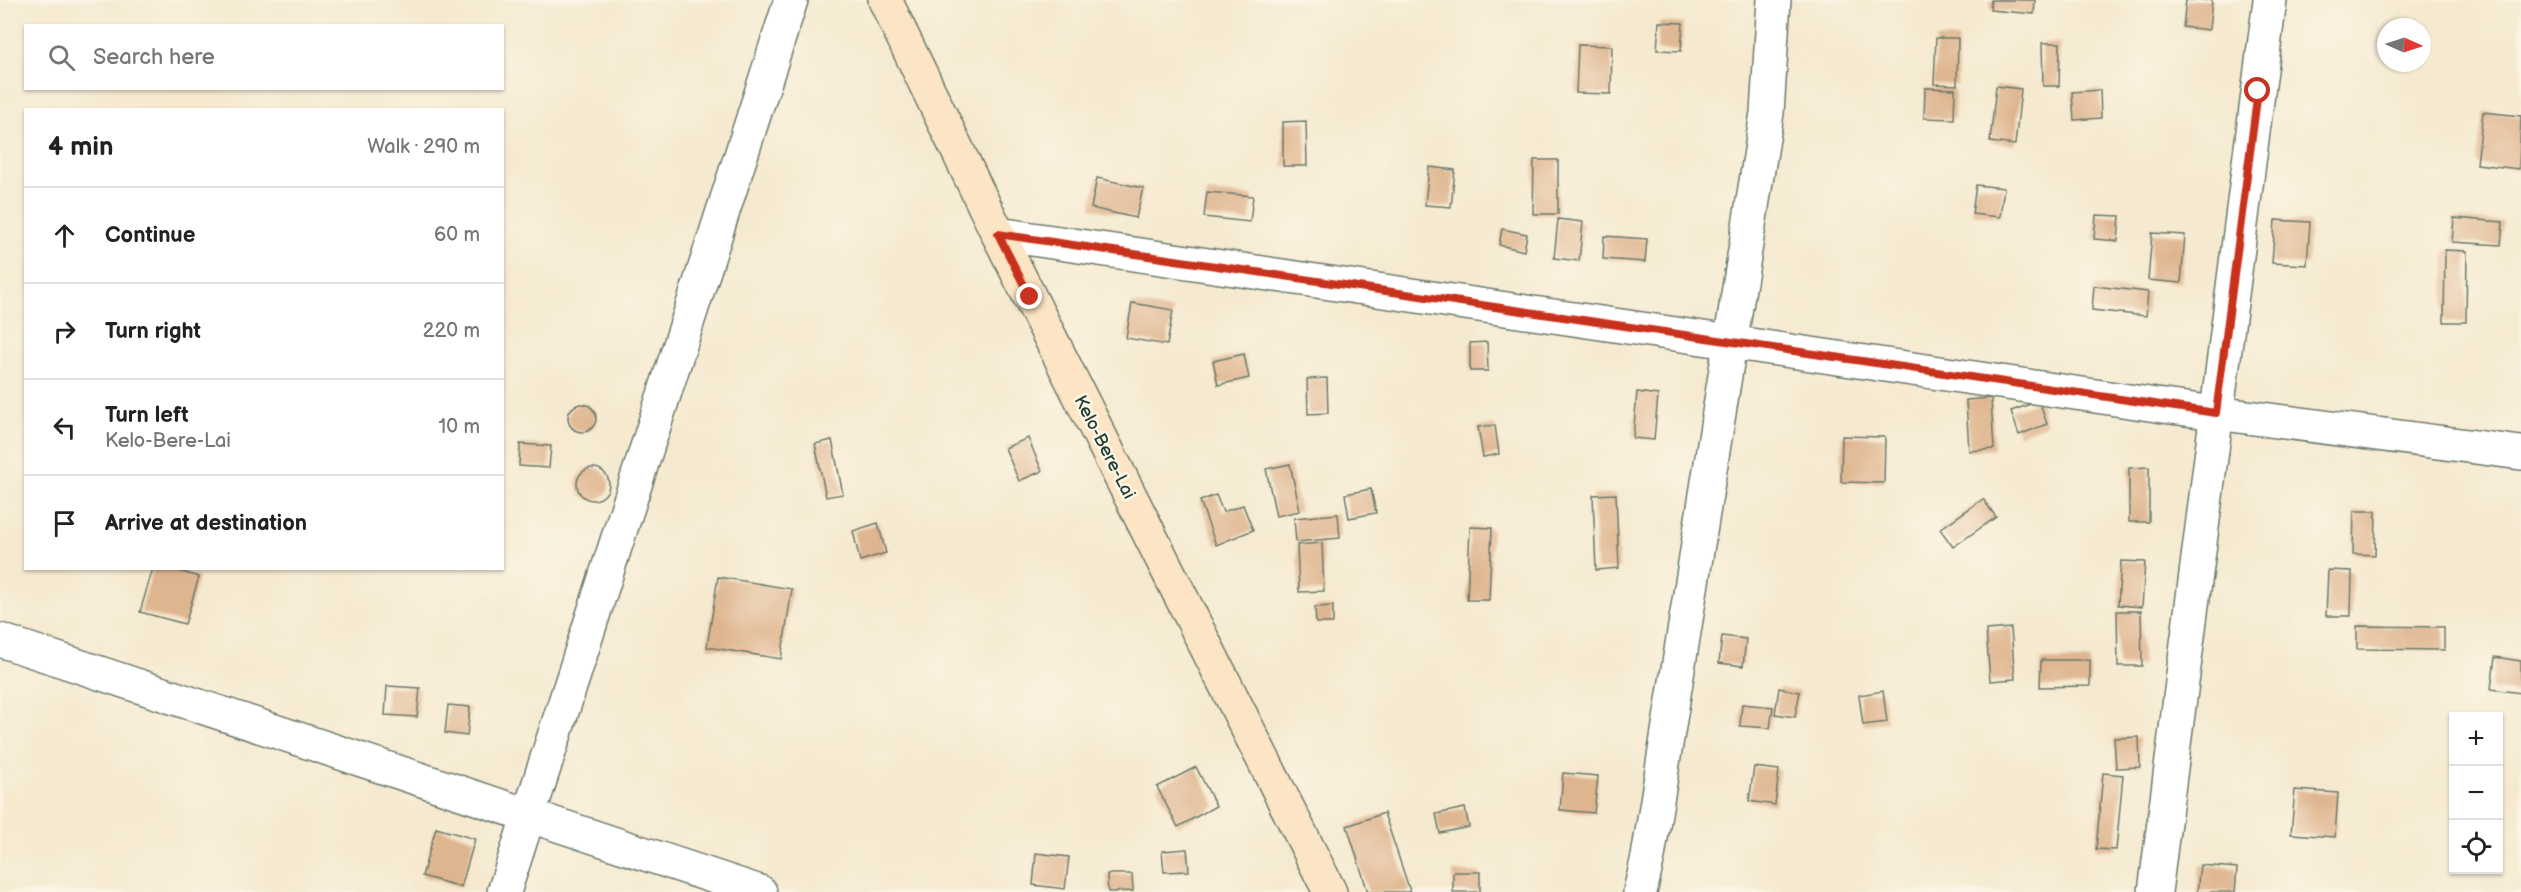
<!DOCTYPE html>
<meta charset="utf-8">
<style>
:root{--surface:#fff;--page:#f2f2f2;--text:#222;--muted:#767676;--line:#e0e0e0}
body{margin:0;font-family:"Balsamiq Sans",sans-serif;background:var(--page);color:var(--text)}
.controls{position:absolute;right:18px;bottom:18px;display:grid;overflow:hidden;border-radius:0px;box-shadow:0 2px 4px #0004}
.controls button{width:54px;height:54px;display:grid;place-items:center;padding:0;border:0;border-bottom:2px solid var(--line);background:var(--surface);color:var(--text);font:30px sans-serif}
.compass{position:absolute;left:2377px;top:18px;width:54px;height:54px;border-radius:50%;background:var(--surface);box-shadow:0 2px 4px #0004;rotate:93deg}
.stop{position:absolute;width:18px;height:18px;margin:-14px;border:4px solid #c8321e;border-radius:50%;background:#fff}
.stop.end{background:#c8321e;border-color:#fff;box-shadow:0 2px 6px #0008}
.list{margin:0;padding:0;list-style:none}
h2{display:flex;justify-content:space-between;align-items:center;height:78px;margin:0;padding:0 24px;font-size:26px}
h2 small{font-size:20px;font-weight:400;color:var(--muted)}
.list li{display:grid;grid-template-columns:39px 1fr auto;gap:18px;align-items:center;box-sizing:border-box;height:96px;padding:0 24px;border-top:2px solid var(--line)}
.list b{display:block;font-size:22px;white-space:nowrap}
.list p{margin:0;font-size:20px;white-space:nowrap;color:var(--muted)}
.list em{font-size:20px;font-style:normal;color:var(--muted)}
.icon{flex:none;width:33px;height:33px;fill:none;stroke:currentColor;stroke-width:2;stroke-linecap:round;stroke-linejoin:round}
.map{position:relative;flex:none;width:2521px;height:892px;overflow:hidden}
.search{position:absolute;background:var(--surface);box-shadow:0 2px 4px #0004;left:24px;top:24px;width:480px;height:66px;display:flex;align-items:center;gap:15px;box-sizing:border-box;padding:0 21px;border-radius:0px;color:var(--muted);font-size:22px}
.panel{position:absolute;background:var(--surface);box-shadow:0 2px 4px #0004;left:24px;top:108px;width:480px;height:462px;border-radius:0px}
.map>svg:first-child{display:block}
.building{fill:#dfb58f}
.lines{fill:none;stroke-linecap:round;stroke-linejoin:round}
.street-casing{stroke:#6a796a;stroke-width:36}
.secondary-casing{stroke:#6a796a;stroke-width:36}
.street{stroke:#fff;stroke-width:33}
.secondary{stroke:#fce5c4;stroke-width:33}
.route{stroke:#c8321e;stroke-width:8}
.labels{text-anchor:middle;stroke-width:5;stroke-linejoin:round;paint-order:stroke}
.street-label{font-size:18px;fill:#1f3d34;stroke:#fcf5e5}
</style>
<div class="map">
<svg width="2521" height="892" viewBox="0 0 2521 892">
<rect width="100%" height="100%" fill="#fcf5e5"/>
<filter id="ink" filterUnits="userSpaceOnUse"><feTurbulence type="fractalNoise" baseFrequency=".0167" numOctaves="2"/><feDisplacementMap in="SourceGraphic" scale="12" xChannelSelector="R" yChannelSelector="G"/><feConvolveMatrix kernelMatrix="1 2 1 2 8 2 1 2 1" color-interpolation-filters="sRGB"/></filter>
<filter id="wash" filterUnits="userSpaceOnUse"><feTurbulence type="fractalNoise" baseFrequency=".008" numOctaves="4" result="noise"/><feDisplacementMap in="SourceGraphic" scale="24" xChannelSelector="R" yChannelSelector="G"/><feGaussianBlur stdDeviation="1.35" result="paint"/><feColorMatrix in="noise" values="0 0 0 0 0 0 0 0 0 0 0 0 0 0 0 0 0 1.4 0 .05"/><feComposite in="paint" operator="in"/></filter>
<g filter="url(#wash)">
<rect width="100%" height="100%" fill="#f5e9cf"/>
<g id="blocks">
<!-- building -->
<g class="building">
<path d="M 1991,0 L 2035,0 L 2034,14 L 1990,10 Z"/>
<path d="M 2186,0 L 2212,0 L 2209,30 L 2183,27 Z"/>
<path d="M 1659,22 L 1683,23 L 1681,51 L 1657,50 Z"/>
<path d="M 1936,38 L 1958,38 L 1957,85 L 1934,84 Z"/>
<path d="M 2042,43 L 2060,43 L 2059,86 L 2043,86 Z"/>
<path d="M 1578,45 L 1612,46 L 1611,94 L 1576,93 Z"/>
<path d="M 1996,86 L 2021,89 L 2015,145 L 1990,142 Z"/>
<path d="M 1925,88 L 1955,89 L 1954,119 L 1924,118 Z"/>
<path d="M 2100,90 L 2101,118 L 2074,120 L 2072,92 Z"/>
<path d="M 2483,112 L 2521,116 L 2519,169 L 2477,164 Z"/>
<path d="M 1306,121 L 1307,166 L 1283,166 L 1283,122 Z"/>
<path d="M 1534,160 L 1558,160 L 1558,214 L 1533,214 Z"/>
<path d="M 1429,167 L 1455,170 L 1451,207 L 1425,205 Z"/>
<path d="M 1097,178 L 1143,188 L 1136,218 L 1091,208 Z"/>
<path d="M 1976,185 L 2004,188 L 2000,217 L 1972,214 Z"/>
<path d="M 1207,192 L 1253,196 L 1250,222 L 1204,217 Z"/>
<path d="M 2096,215 L 2120,216 L 2118,241 L 2094,239 Z"/>
<path d="M 2454,218 L 2503,222 L 2501,245 L 2452,242 Z"/>
<path d="M 1558,219 L 1583,222 L 1579,261 L 1554,258 Z"/>
<path d="M 2275,220 L 2310,222 L 2307,265 L 2272,263 Z"/>
<path d="M 1502,229 L 1527,234 L 1524,251 L 1499,245 Z"/>
<path d="M 2152,233 L 2185,235 L 2181,283 L 2148,280 Z"/>
<path d="M 1604,236 L 1647,239 L 1645,262 L 1603,259 Z"/>
<path d="M 2445,250 L 2467,251 L 2466,322 L 2444,322 Z"/>
<path d="M 2094,286 L 2148,292 L 2146,316 L 2092,310 Z"/>
<path d="M 1132,303 L 1173,310 L 1167,345 L 1126,338 Z"/>
<path d="M 1487,342 L 1488,371 L 1470,371 L 1470,343 Z"/>
<path d="M 1244,354 L 1249,378 L 1218,385 L 1213,361 Z"/>
<path d="M 1327,378 L 1328,413 L 1308,414 L 1307,379 Z"/>
<path d="M 1637,392 L 1658,395 L 1654,440 L 1633,438 Z"/>
<path d="M 1991,398 L 1994,449 L 1969,451 L 1966,400 Z"/>
<path d="M 2039,401 L 2047,424 L 2019,435 L 2011,411 Z"/>
<circle cx="582" cy="418" r="14"/>
<path d="M 1495,425 L 1499,454 L 1483,457 L 1478,427 Z"/>
<path d="M 1842,436 L 1885,437 L 1884,483 L 1841,482 Z"/>
<path d="M 1028,438 L 1042,471 L 1019,481 L 1005,448 Z"/>
<path d="M 832,440 L 843,494 L 826,497 L 815,444 Z"/>
<path d="M 520,444 L 551,446 L 549,468 L 519,466 Z"/>
<path d="M 1290,464 L 1300,511 L 1276,516 L 1266,469 Z"/>
<path d="M 2149,467 L 2149,522 L 2129,522 L 2129,468 Z"/>
<circle cx="593" cy="484" r="16"/>
<path d="M 1371,489 L 1376,513 L 1349,518 L 1345,494 Z"/>
<path d="M 1616,494 L 1619,568 L 1596,570 L 1593,495 Z"/>
<path d="M 1216,495 L 1223,512 L 1243,505 L 1253,530 L 1216,545 L 1200,501 Z"/>
<path d="M 1983,499 L 1996,517 L 1953,547 L 1940,529 Z"/>
<path d="M 2354,511 L 2376,511 L 2375,555 L 2353,554 Z"/>
<path d="M 1338,514 L 1340,538 L 1296,542 L 1294,518 Z"/>
<path d="M 878,523 L 886,553 L 860,561 L 853,531 Z"/>
<path d="M 1470,527 L 1492,528 L 1489,600 L 1467,600 Z"/>
<path d="M 1322,543 L 1324,591 L 1299,592 L 1297,545 Z"/>
<path d="M 2121,561 L 2145,562 L 2142,607 L 2118,605 Z"/>
<path d="M 153,568 L 169,568 L 199,577 L 185,624 L 140,612 Z"/>
<path d="M 2328,570 L 2352,571 L 2351,616 L 2326,616 Z"/>
<path d="M 718,577 L 792,589 L 781,659 L 707,647 Z"/>
<path d="M 1333,606 L 1333,623 L 1316,623 L 1315,607 Z"/>
<path d="M 2117,611 L 2141,611 L 2142,666 L 2118,666 Z"/>
<path d="M 2357,626 L 2444,627 L 2444,650 L 2357,649 Z"/>
<path d="M 2011,628 L 2015,679 L 1990,681 L 1986,630 Z"/>
<path d="M 1722,636 L 1746,639 L 1743,666 L 1719,663 Z"/>
<path d="M 2495,657 L 2521,661 L 2521,693 L 2491,689 Z"/>
<path d="M 2041,660 L 2090,660 L 2090,686 L 2040,687 Z"/>
<path d="M 387,686 L 420,688 L 417,717 L 385,715 Z"/>
<path d="M 1779,688 L 1800,692 L 1795,717 L 1775,714 Z"/>
<path d="M 1883,691 L 1887,722 L 1863,725 L 1859,695 Z"/>
<path d="M 1742,704 L 1773,707 L 1770,728 L 1740,726 Z"/>
<path d="M 448,705 L 470,707 L 467,736 L 445,733 Z"/>
<path d="M 2139,737 L 2140,767 L 2116,768 L 2114,738 Z"/>
<path d="M 1196,767 L 1216,806 L 1178,827 L 1157,787 Z"/>
<path d="M 1754,767 L 1779,770 L 1775,805 L 1749,801 Z"/>
<path d="M 1563,773 L 1598,776 L 1594,813 L 1560,810 Z"/>
<path d="M 2103,773 L 2123,775 L 2116,850 L 2096,849 Z"/>
<path d="M 2295,790 L 2338,793 L 2335,837 L 2291,834 Z"/>
<path d="M 1465,808 L 1469,827 L 1440,833 L 1436,814 Z"/>
<path d="M 1384,813 L 1410,891 L 1408,892 L 1368,892 L 1347,826 Z"/>
<path d="M 436,828 L 475,839 L 461,887 L 422,876 Z"/>
<path d="M 1187,849 L 1189,871 L 1164,872 L 1162,851 Z"/>
<path d="M 1036,853 L 1069,857 L 1065,889 L 1033,885 Z"/>
<path d="M 2200,865 L 2237,868 L 2235,892 L 2197,892 Z"/>
<rect x="1453" y="872" width="27" height="20"/>
<path d="M 1107,874 L 1132,874 L 1133,891 L 1108,892 Z"/>
</g>
</g>
</g>
<g filter="url(#ink)">
<use href="#blocks" fill-opacity="0" stroke="#6a796a" stroke-width="1.5"/>
<g class="lines">
<defs>
<g id="street">
<path d="M 998,234 L 2163,406 L 2521,453"/>
<path d="M 0,640 L 760,892"/>
<path d="M 504,892 L 791,0"/>
<path d="M 1640,892 L 1648,857 L 1767,113 L 1774,0"/>
<path d="M 2155,892 L 2270,0"/>
</g>
<path id="secondary" d="M 885,0 L 998,234 L 1330,892"/>
</defs>
<!-- street casing -->
<use href="#street" class="street-casing"/>
<!-- secondary casing -->
<use href="#secondary" class="secondary-casing"/>
<!-- street -->
<use href="#street" class="street"/>
<!-- secondary -->
<use href="#secondary" class="secondary"/>
</g>
</g>
<g class="lines" filter="url(#ink)">
<!-- route -->
<path class="route" d="M 1030,297 L 998,234 L 2216,413 L 2258,91"/>
</g>
<g class="labels">
<!-- street labels -->
<g class="street-label">
<text transform="translate(1105 447) rotate(63)" y="6">Kelo-Bere-Lai</text>
</g>
</g>
</svg>
<div class="controls">
<button>+</button>
<button>−</button>
<button><svg class="icon" aria-label="locate" viewBox="0 0 24 24"><circle cx="12" cy="12" r="6"/><path d="M12 2v4M12 18v4M2 12h4M18 12h4"/></svg></button>
</div>
<svg class="compass" viewBox="-18 -18 36 36"><path d="M0-13l5 13h-10z" fill="#e53935"/><path d="M0 13l5-13h-10z" fill="#767676"/></svg>
<div class="stop" style="left:2258px;top:91px"></div>
<div class="stop end" style="left:1030px;top:297px"></div>
<div class="search"><svg class="icon" aria-label="search" viewBox="0 0 24 24"><circle cx="10" cy="10" r="6"/><path d="M15 15l6 6"/></svg>Search here</div>
<section class="panel">
<h2>4 min<small>Walk · 290 m</small></h2>
<ul class="list">
<li><svg class="icon" aria-label="ahead" viewBox="0 0 24 24"><path d="M12 20V5M6 11l6-6 6 6"/></svg><div><b>Continue</b></div><em>60 m</em></li>
<li><svg class="icon" aria-label="right" viewBox="0 0 24 24"><path d="M7 20v-9h11M14 6l5 5-5 5"/></svg><div><b>Turn right</b></div><em>220 m</em></li>
<li><svg class="icon" aria-label="left" viewBox="0 0 24 24"><path d="M17 20v-9H6M10 6l-5 5 5 5"/></svg><div><b>Turn left</b><p>Kelo-Bere-Lai</p></div><em>10 m</em></li>
<li><svg class="icon" aria-label="arrive" viewBox="0 0 24 24"><path d="M6 21V4h12l-3 4 3 4H6"/></svg><div><b>Arrive at destination</b></div></li>
</ul>
</section>
</div>
